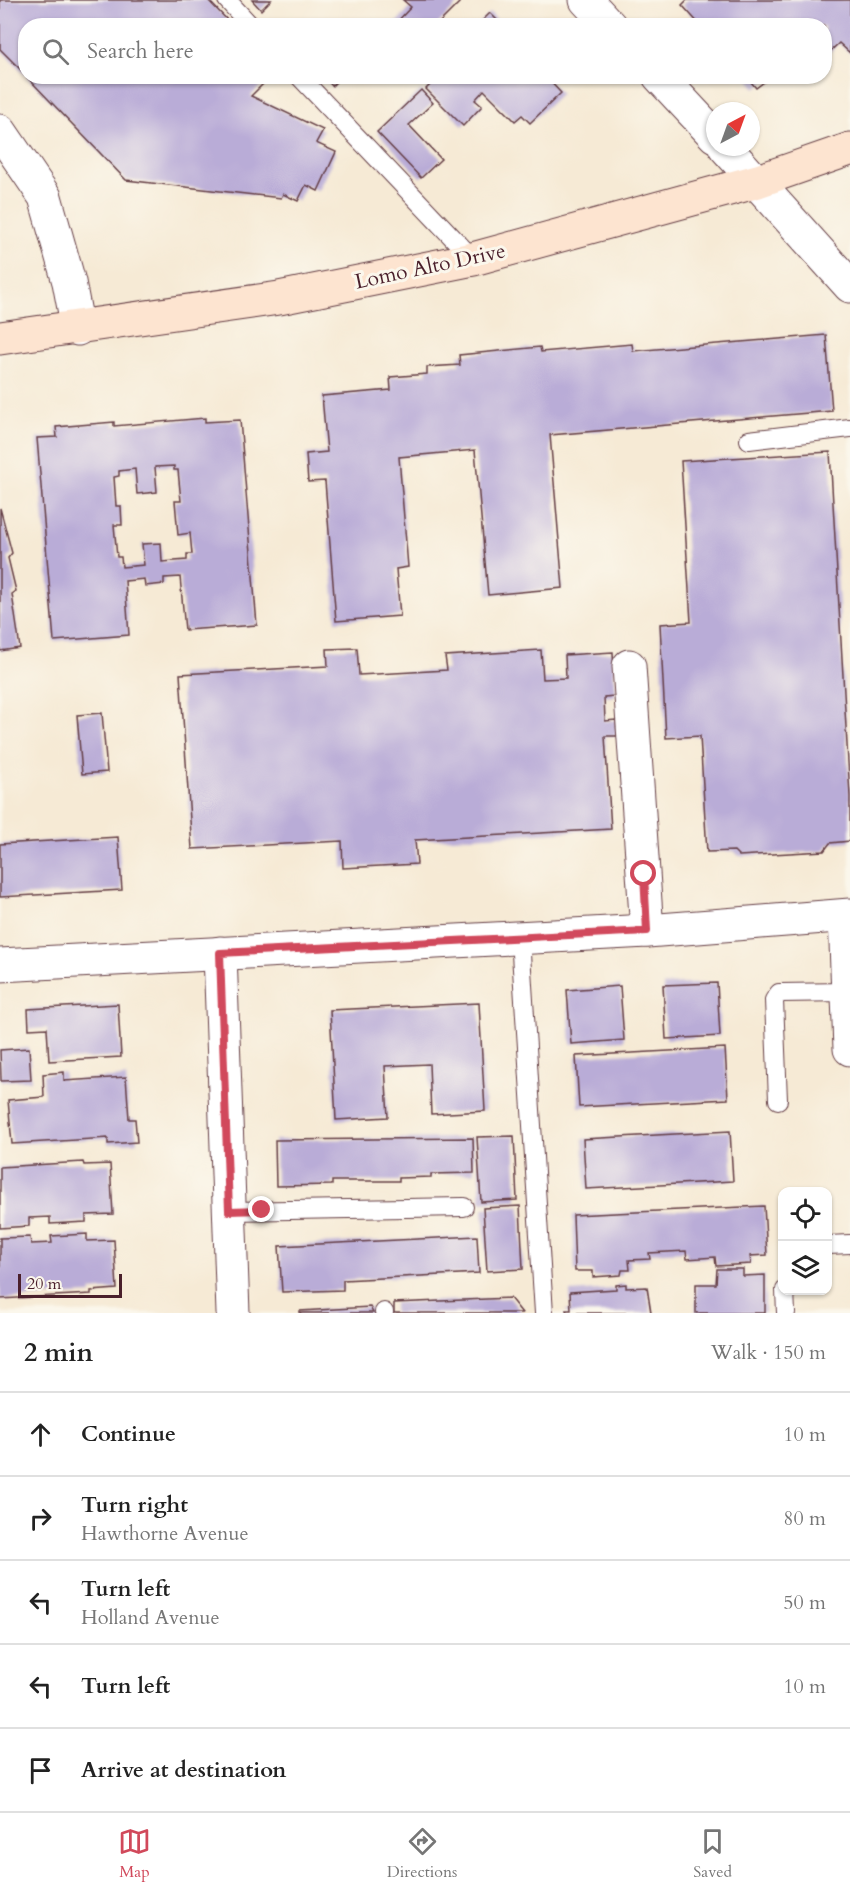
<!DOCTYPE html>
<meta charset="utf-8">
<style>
:root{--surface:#fff;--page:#f6f6f6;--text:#222;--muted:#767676;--line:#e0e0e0;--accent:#d1495b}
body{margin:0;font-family:Cardo,serif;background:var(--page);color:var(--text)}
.controls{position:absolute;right:18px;bottom:18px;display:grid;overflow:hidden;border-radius:12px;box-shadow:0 2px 4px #0004}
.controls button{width:54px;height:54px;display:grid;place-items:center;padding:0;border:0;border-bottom:2px solid var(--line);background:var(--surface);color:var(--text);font:30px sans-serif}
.compass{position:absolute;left:706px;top:102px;width:54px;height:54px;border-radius:50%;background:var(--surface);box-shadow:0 2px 4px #0004;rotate:41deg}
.scale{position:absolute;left:18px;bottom:15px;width:104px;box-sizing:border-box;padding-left:6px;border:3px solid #4a1f2b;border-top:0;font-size:16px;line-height:21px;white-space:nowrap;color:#4a1f2b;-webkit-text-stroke:4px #fbf7ec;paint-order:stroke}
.stop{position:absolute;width:18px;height:18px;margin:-14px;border:4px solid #d1495b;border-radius:50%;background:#fff}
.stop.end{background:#d1495b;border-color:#fff;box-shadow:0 2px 6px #0008}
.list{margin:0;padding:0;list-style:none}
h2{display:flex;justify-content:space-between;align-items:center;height:78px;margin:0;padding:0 24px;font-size:26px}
h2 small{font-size:20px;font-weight:400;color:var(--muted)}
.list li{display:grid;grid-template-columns:39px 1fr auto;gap:18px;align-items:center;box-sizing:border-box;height:84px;padding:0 24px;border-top:2px solid var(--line)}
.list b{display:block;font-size:22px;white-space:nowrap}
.list p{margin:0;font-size:20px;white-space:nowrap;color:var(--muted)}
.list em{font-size:20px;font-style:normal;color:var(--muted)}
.icon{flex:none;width:33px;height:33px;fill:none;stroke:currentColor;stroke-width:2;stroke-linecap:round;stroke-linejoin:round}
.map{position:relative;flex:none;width:850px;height:1313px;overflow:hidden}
.search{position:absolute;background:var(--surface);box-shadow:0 2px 4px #0004;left:18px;right:18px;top:18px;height:66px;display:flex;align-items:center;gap:15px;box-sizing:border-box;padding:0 21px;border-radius:24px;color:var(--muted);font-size:22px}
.sheet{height:498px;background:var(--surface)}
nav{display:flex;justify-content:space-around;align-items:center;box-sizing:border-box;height:84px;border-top:2px solid var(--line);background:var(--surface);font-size:16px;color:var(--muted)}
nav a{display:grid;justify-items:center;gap:3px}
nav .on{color:var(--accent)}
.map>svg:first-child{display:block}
.building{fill:#b9acd7;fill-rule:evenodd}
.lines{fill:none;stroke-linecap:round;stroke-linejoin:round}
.lane-casing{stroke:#643d44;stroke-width:20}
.street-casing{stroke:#643d44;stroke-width:35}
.secondary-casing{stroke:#643d44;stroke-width:35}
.lane{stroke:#fff;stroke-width:18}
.street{stroke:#fff;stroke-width:33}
.secondary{stroke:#fde4d0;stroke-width:33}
.route{stroke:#d1495b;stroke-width:8}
.labels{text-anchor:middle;stroke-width:6;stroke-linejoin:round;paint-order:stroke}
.street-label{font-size:21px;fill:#4a1f2b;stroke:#fbf7ec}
</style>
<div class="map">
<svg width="850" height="1313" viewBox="0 0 850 1313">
<rect width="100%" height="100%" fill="#fbf7ec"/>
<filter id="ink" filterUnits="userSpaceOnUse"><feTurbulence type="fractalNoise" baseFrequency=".0167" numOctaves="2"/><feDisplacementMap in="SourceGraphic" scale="12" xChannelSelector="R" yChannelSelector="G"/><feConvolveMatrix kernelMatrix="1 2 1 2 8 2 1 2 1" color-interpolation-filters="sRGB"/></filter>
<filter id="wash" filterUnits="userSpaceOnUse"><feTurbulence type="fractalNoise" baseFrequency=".008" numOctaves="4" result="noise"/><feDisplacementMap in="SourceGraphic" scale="24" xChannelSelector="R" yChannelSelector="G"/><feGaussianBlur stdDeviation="1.35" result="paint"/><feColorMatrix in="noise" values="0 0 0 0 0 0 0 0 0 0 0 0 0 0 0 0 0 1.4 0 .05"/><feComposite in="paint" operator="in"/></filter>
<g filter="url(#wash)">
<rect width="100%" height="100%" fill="#f6ead5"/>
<g id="blocks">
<!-- building -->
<g class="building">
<path d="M 0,0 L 208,0 L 233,26 L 26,26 L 26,75 L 0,49 Z"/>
<path d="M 252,0 L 271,0 L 261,10 Z"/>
<path d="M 403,0 L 462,0 L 436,26 L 393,26 L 411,7 Z"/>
<path d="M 687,0 L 850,0 L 850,53 L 839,43 L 824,57 L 824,26 L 701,26 L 682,5 Z"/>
<path d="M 490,13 L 503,26 L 477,26 Z"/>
<path d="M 26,76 L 271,76 L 251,96 L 323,130 L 316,143 L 336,152 L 318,191 L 306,185 L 298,201 L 283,194 L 281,198 L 126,180 Z"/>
<path d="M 323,76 L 342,76 L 332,86 Z"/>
<path d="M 439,76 L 545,76 L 561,93 L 530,123 L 522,115 L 515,121 L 484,90 L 475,100 L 482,106 L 463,126 L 426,89 Z"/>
<path d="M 746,76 L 772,76 L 756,88 Z"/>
<path d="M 421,90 L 433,103 L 409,125 L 441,159 L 421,178 L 377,132 Z"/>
<path d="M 826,335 L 832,411 L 550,435 L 563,588 L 488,595 L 475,450 L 399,457 L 408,567 L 396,569 L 400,616 L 336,621 L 325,481 L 308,482 L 306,454 L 327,452 L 322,396 L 391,390 L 390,377 L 427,374 L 427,367 L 460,365 L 459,355 L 540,347 L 541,352 L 632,344 L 633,351 Z"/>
<path d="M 205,418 L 205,422 L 240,420 L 257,625 L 185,630 L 180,577 L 164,578 L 164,584 L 145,586 L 144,579 L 125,581 L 129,635 L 54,641 L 37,438 L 57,437 L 56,427 L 114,422 L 114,426 ZM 174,466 L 174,470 L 178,470 L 181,501 L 175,501 L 178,535 L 190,533 L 192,554 L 187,554 L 187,560 L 162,562 L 161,543 L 142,544 L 144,565 L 122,567 L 121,557 L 117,557 L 114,525 L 122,525 L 121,506 L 116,506 L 114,477 L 119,476 L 119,471 L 135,469 L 137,494 L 157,492 L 155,467 Z"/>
<path d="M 830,452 L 850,796 L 850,841 L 830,843 L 824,851 L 739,856 L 734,851 L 707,852 L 700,736 L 666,738 L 660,624 L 691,622 L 681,461 Z"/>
<path d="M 0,508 L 12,553 L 8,558 L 16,591 L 12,594 L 20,648 L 0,651 Z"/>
<path d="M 357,648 L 359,675 L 447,670 L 445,656 L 541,650 L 543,679 L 566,678 L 565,655 L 613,652 L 615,696 L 604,697 L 605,721 L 616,720 L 617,736 L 605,736 L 611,829 L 415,840 L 417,864 L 343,868 L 342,841 L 192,849 L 180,674 L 328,666 L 327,649 Z"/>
<path d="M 102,713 L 107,772 L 82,774 L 77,715 Z"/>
<path d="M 118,837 L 122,890 L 0,897 L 0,844 Z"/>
<path d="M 717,983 L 720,1036 L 666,1039 L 663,985 Z"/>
<path d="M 620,986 L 624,1040 L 571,1044 L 567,990 Z"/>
<path d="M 479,1003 L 485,1111 L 431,1114 L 429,1064 L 385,1066 L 388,1117 L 336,1120 L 330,1010 Z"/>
<path d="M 118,1004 L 121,1057 L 49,1061 L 47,1028 L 29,1029 L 28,1009 Z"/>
<path d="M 29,1048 L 31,1080 L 1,1081 L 0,1050 Z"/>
<path d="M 725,1048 L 728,1099 L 579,1107 L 576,1056 Z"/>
<path d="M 64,1072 L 64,1081 L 126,1077 L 129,1119 L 135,1119 L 137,1142 L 108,1144 L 108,1138 L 12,1144 L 8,1100 L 44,1097 L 43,1074 Z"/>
<path d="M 730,1131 L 733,1181 L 586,1189 L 583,1139 Z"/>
<path d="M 514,1136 L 517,1200 L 481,1202 L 477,1137 Z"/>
<path d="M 473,1138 L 474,1173 L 431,1174 L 431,1177 L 399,1178 L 399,1181 L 332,1181 L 332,1185 L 276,1186 L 275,1140 Z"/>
<path d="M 83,1162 L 84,1165 L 110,1164 L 113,1214 L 86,1215 L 86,1222 L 50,1224 L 50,1217 L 29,1218 L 29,1226 L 0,1228 L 0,1167 Z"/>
<path d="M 520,1206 L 523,1269 L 487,1271 L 483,1208 Z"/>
<path d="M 764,1206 L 767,1255 L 750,1256 L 751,1264 L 716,1266 L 715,1257 L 687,1259 L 686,1251 L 649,1253 L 650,1259 L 629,1260 L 630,1270 L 622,1270 L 621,1275 L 593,1277 L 593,1271 L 575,1271 L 573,1215 Z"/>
<path d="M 87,1234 L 87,1241 L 114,1240 L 117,1289 L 91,1291 L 91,1294 L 0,1299 L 0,1238 L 30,1237 L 31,1244 L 52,1243 L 51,1236 Z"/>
<path d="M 477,1236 L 479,1273 L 343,1280 L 343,1290 L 282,1292 L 279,1246 Z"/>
<path d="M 717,1269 L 743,1269 L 743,1276 L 765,1275 L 765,1313 L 696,1313 L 696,1284 L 716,1284 Z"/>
<path d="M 626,1284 L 626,1288 L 647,1287 L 651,1313 L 567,1313 L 566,1310 L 571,1310 L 570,1292 L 616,1289 L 616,1285 Z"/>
<path d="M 510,1298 L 522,1313 L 394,1313 L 394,1303 Z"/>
<path d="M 370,1307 L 373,1313 L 300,1313 L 300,1311 Z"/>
</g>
</g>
</g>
<g filter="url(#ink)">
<use href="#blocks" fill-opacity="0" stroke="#643d44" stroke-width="1.5"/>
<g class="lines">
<defs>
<g id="lane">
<path d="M 227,0 L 251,26"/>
<path d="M 299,76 L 473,259"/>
<path d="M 749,440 L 850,428"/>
<path d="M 520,938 L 544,1313"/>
<path d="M 778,1100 L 774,1000 L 779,993 L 848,992"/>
<path d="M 229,1211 L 464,1207"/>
<path d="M 828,1245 L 850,1244"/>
<path d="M 785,1290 L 786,1313"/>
<path d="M 384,1312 L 384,1313"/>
</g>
<g id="street">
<path d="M 586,0 L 610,26"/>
<path d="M 659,76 L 715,136"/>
<path d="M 0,131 L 45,197 L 69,282 L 78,329"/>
<path d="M 725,147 L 850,286"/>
<path d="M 629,666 L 647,931"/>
<path d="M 845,916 L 850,1049"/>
<path d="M 220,953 L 233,1313"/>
<path d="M 0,965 L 647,931 L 850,915"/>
</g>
<path id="secondary" d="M 0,338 L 279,298 L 473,259 L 758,181 L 850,149"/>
</defs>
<!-- lane casing -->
<use href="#lane" class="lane-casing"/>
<!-- street casing -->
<use href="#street" class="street-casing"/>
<!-- secondary casing -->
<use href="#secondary" class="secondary-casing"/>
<!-- lane -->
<use href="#lane" class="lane"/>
<!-- street -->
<use href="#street" class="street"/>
<!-- secondary -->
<use href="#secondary" class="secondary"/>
</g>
</g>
<g class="lines" filter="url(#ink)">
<!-- route -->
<path class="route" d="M 262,1210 L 229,1211 L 220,953 L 647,931 L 644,874"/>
</g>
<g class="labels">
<!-- street labels -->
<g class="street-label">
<text transform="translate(430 266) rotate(-12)" y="7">Lomo Alto Drive</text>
</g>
</g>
</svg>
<div class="controls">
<button><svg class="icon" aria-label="locate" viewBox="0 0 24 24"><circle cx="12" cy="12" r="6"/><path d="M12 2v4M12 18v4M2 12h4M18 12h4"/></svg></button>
<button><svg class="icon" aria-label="layers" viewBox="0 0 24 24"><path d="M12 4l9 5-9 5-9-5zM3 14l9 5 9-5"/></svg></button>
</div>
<svg class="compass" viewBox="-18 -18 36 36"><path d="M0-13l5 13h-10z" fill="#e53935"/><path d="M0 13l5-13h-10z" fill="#767676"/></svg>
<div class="scale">20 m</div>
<div class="stop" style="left:644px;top:874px"></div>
<div class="stop end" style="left:262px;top:1210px"></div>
<div class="search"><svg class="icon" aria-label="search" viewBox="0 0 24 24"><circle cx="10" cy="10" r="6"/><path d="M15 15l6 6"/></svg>Search here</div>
</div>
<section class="sheet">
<h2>2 min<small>Walk · 150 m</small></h2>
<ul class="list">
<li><svg class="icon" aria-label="ahead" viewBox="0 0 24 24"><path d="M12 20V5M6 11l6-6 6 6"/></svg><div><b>Continue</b></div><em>10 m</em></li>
<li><svg class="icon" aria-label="right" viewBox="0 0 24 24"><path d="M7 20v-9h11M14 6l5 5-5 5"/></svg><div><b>Turn right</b><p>Hawthorne Avenue</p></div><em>80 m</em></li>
<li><svg class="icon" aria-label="left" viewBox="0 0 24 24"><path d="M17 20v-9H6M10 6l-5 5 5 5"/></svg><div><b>Turn left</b><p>Holland Avenue</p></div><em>50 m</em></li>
<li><svg class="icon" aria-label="left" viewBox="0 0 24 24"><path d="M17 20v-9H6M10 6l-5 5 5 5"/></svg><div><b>Turn left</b></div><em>10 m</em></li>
<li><svg class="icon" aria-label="arrive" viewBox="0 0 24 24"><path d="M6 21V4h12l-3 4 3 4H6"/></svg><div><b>Arrive at destination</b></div></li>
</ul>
</section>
<nav>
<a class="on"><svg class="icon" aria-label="map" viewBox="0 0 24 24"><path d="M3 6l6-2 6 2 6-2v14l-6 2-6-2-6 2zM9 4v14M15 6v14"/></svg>Map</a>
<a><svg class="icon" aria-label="directions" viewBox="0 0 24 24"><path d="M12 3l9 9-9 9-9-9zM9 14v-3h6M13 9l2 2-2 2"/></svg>Directions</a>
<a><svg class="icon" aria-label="saved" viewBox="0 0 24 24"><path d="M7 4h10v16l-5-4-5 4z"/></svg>Saved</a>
</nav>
